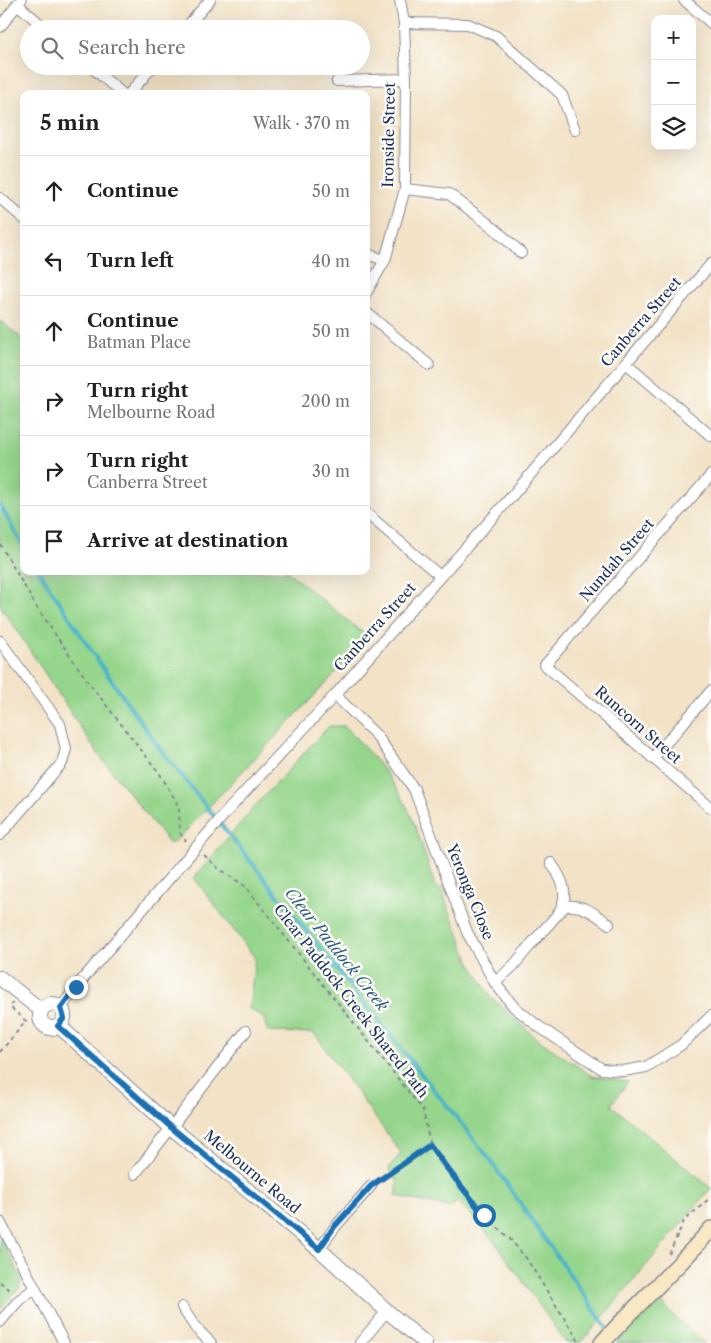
<!DOCTYPE html>
<meta charset="utf-8">
<style>
:root{--surface:#fff;--page:#f6f6f6;--text:#222;--muted:#767676;--line:#e0e0e0}
body{margin:0;font-family:"Libre Caslon Text",serif;background:var(--page);color:var(--text)}
.controls{position:absolute;right:15px;top:15px;display:grid;overflow:hidden;border-radius:10px;box-shadow:0 5px 20px #0002}
.controls button{width:45px;height:45px;display:grid;place-items:center;padding:0;border:0;border-bottom:1px solid var(--line);background:var(--surface);color:var(--text);font:25px sans-serif}
.stop{position:absolute;width:15px;height:15px;margin:-11px;border:4px solid #1f6fb2;border-radius:50%;background:#fff}
.stop.end{background:#1f6fb2;border-color:#fff;box-shadow:0 1px 5px #0008}
.list{margin:0;padding:0;list-style:none}
h2{display:flex;justify-content:space-between;align-items:center;height:65px;margin:0;padding:0 20px;font-size:21px}
h2 small{font-size:16px;font-weight:400;color:var(--muted)}
.list li{display:grid;grid-template-columns:32px 1fr auto;gap:15px;align-items:center;box-sizing:border-box;height:70px;padding:0 20px;border-top:1px solid var(--line)}
.list b{display:block;font-size:19px;white-space:nowrap}
.list p{margin:0;font-size:16px;white-space:nowrap;color:var(--muted)}
.list em{font-size:16px;font-style:normal;color:var(--muted)}
.icon{flex:none;width:28px;height:28px;fill:none;stroke:currentColor;stroke-width:2;stroke-linecap:round;stroke-linejoin:round}
.map{position:relative;flex:none;width:711px;height:1343px;overflow:hidden}
.search{position:absolute;background:var(--surface);box-shadow:0 5px 20px #0002;left:20px;top:20px;width:350px;height:55px;display:flex;align-items:center;gap:12px;box-sizing:border-box;padding:0 18px;border-radius:28px;color:var(--muted);font-size:19px}
.panel{position:absolute;background:var(--surface);box-shadow:0 5px 20px #0002;left:20px;top:90px;width:350px;height:485px;border-radius:10px}
.map>svg:first-child{display:block}
.green{fill:#96d68c;stroke:#588275}
.lines{fill:none;stroke-linecap:round;stroke-linejoin:round}
.stream{stroke:#49b2c8;stroke-width:4}
.minor-casing{stroke:#868892;stroke-width:12}
.tertiary-casing{stroke:#868892;stroke-width:16}
.secondary-casing{stroke:#868892;stroke-width:18}
.path{stroke:#868892;stroke-width:2;stroke-dasharray:4 4;stroke-linecap:butt}
.minor{stroke:#fff;stroke-width:10}
.tertiary{stroke:#fff;stroke-width:14}
.secondary{stroke:#f8e8c3;stroke-width:15}
.route{stroke:#1f6fb2;stroke-width:6}
.labels{text-anchor:middle;stroke-width:5;stroke-linejoin:round;paint-order:stroke}
.street-label{font-size:15px;fill:#1b2f5e;stroke:#fdfcf7}
.water-label{font-size:16px;font-style:italic;fill:#2b5d83;stroke:#fdfcf7}
</style>
<div class="map">
<svg width="711" height="1343" viewBox="0 0 711 1343">
<rect width="100%" height="100%" fill="#fdfcf7"/>
<filter id="ink" filterUnits="userSpaceOnUse"><feTurbulence type="fractalNoise" baseFrequency=".02" numOctaves="2"/><feDisplacementMap in="SourceGraphic" scale="10" xChannelSelector="R" yChannelSelector="G"/><feConvolveMatrix kernelMatrix="1 2 1 2 8 2 1 2 1" color-interpolation-filters="sRGB"/></filter>
<filter id="wash" filterUnits="userSpaceOnUse"><feTurbulence type="fractalNoise" baseFrequency=".0096" numOctaves="4" result="noise"/><feDisplacementMap in="SourceGraphic" scale="20" xChannelSelector="R" yChannelSelector="G"/><feGaussianBlur stdDeviation="1.12" result="paint"/><feColorMatrix in="noise" values="0 0 0 0 0 0 0 0 0 0 0 0 0 0 0 0 0 1.4 0 .05"/><feComposite in="paint" operator="in"/></filter>
<g filter="url(#wash)">
<rect width="100%" height="100%" fill="#f2e2c6"/>
<!-- green -->
<g class="green">
<path d="M 0,321 L 24,340 L 24,571 L 287,571 L 369,638 L 181,836 L 170,844 L 98,754 L 0,605 Z"/>
<path d="M 329,726 L 344,726 C 369,751 392,777 408,809 C 420,835 427,863 436,889 L 440,887 L 470,962 L 490,996 L 537,1039 L 592,1076 L 628,1082 L 611,1105 L 711,1188 L 581,1343 L 566,1343 L 495,1242 L 458,1201 L 451,1208 L 396,1196 L 398,1183 L 389,1168 L 401,1153 L 314,1033 L 268,1032 L 263,1017 L 249,1009 L 255,958 L 194,878 L 254,807 Z"/>
<path d="M 0,1236 L 22,1280 L 19,1288 L 0,1309 Z"/>
<path d="M 658,1298 L 676,1318 L 705,1343 L 616,1343 Z"/>
</g>
<g class="lines">
<!-- stream -->
<g class="stream">
<path d="M 0,505 L 24,548"/>
<path d="M 39,571 L 96,658 L 157,745 L 488,1157 L 609,1331"/>
</g>
</g>
</g>
<g filter="url(#ink)">
<g class="lines">
<defs>
<g id="minor">
<path d="M 684,0 L 711,23"/>
<path d="M 17,4 L 46,29"/>
<path d="M 404,23 L 468,24 L 496,36 L 562,95 L 575,130"/>
<path d="M 0,27 L 21,0"/>
<path d="M 185,29 L 210,0"/>
<path d="M 90,66 L 123,94"/>
<path d="M 337,81 L 406,79"/>
<path d="M 129,94 L 153,66"/>
<path d="M 405,189 L 449,194 L 495,229 L 521,253"/>
<path d="M 0,198 L 24,219"/>
<path d="M 366,254 L 385,260"/>
<path d="M 366,293 L 385,260 L 405,189 L 406,79 L 404,23 L 400,0"/>
<path d="M 366,312 L 429,365"/>
<path d="M 626,363 L 711,436"/>
<path d="M 711,475 L 545,665 L 711,808"/>
<path d="M 366,513 L 440,576"/>
<path d="M 0,641 L 60,724 L 66,749 L 62,763 L 0,835"/>
<path d="M 335,695 L 377,736 L 414,789 L 467,932 L 495,983 L 514,1007 L 538,1026 L 602,1069 L 624,1071 L 646,1067 L 681,1045 L 711,1016"/>
<path d="M 653,758 L 711,691"/>
<path d="M 551,863 C 561,877 570,893 560,910"/>
<path d="M 495,983 L 514,965 L 533,942 L 565,906 C 584,904 595,914 609,924"/>
<path d="M 61,1008 L 76,987 L 229,809 L 335,695 L 511,497 L 711,264"/>
<path d="M 135,1174 L 246,1031"/>
<path d="M 0,1222 L 64,1343"/>
<path d="M 319,1249 L 335,1227 L 371,1186"/>
<path d="M 182,1307 L 195,1327 L 211,1343"/>
<path d="M 0,1322 L 19,1300 L 35,1288"/>
<path d="M 360,1343 L 387,1311"/>
</g>
<g id="tertiary">
<path d="M 0,978 L 41,1010"/>
<circle cx="52" cy="1016" r="12"/>
<path d="M 59,1026 L 172,1128 L 319,1249 L 387,1311 L 425,1343"/>
</g>
<path id="secondary" d="M 602,1343 C 637,1304 677,1269 711,1229"/>
</defs>
<!-- minor casing -->
<use href="#minor" class="minor-casing"/>
<!-- tertiary casing -->
<use href="#tertiary" class="tertiary-casing"/>
<!-- secondary casing -->
<use href="#secondary" class="secondary-casing"/>
<!-- path -->
<g class="path">
<path d="M 0,544 L 37,608 L 89,683 L 160,774 L 176,801 L 179,810 L 180,833 L 186,841"/>
<path d="M 204,855 L 218,868 L 245,886 L 423,1110 L 430,1145 L 446,1167 L 484,1215 L 510,1239 L 526,1258 L 580,1343"/>
<path d="M 0,1052 L 26,1021 L 10,1007 L 13,1003"/>
<path d="M 379,1181 L 430,1145"/>
<path d="M 669,1254 L 684,1221 L 711,1197"/>
<path d="M 0,1282 L 12,1292"/>
</g>
<!-- minor -->
<use href="#minor" class="minor"/>
<!-- tertiary -->
<use href="#tertiary" class="tertiary"/>
<!-- secondary -->
<use href="#secondary" class="secondary"/>
</g>
</g>
<g class="lines" filter="url(#ink)">
<!-- route -->
<path class="route" d="M 76,987 L 61,1008 L 64,1018 L 58,1026 L 172,1128 L 319,1249 L 334,1227 L 371,1186 L 430,1145 L 446,1167 L 484,1215"/>
</g>
<g class="labels">
<!-- street labels -->
<g class="street-label">
<text transform="translate(389 135) rotate(-89)" y="5">Ironside Street</text>
<text transform="translate(641 322) rotate(-49)" y="5">Canberra Street</text>
<text transform="translate(617 560) rotate(-49)" y="5">Nundah Street</text>
<text transform="translate(375 627) rotate(-48)" y="5">Canberra Street</text>
<text transform="translate(638 725) rotate(41)" y="5">Runcorn Street</text>
<text transform="translate(470 892) rotate(68)" y="5">Yeronga Close</text>
<text transform="translate(351 1001) rotate(52)" y="5">Clear Paddock Creek Shared Path</text>
<text transform="translate(252 1172) rotate(40)" y="5">Melbourne Road</text>
</g>
<!-- water labels -->
<g class="water-label">
<text transform="translate(337 949) rotate(51)" y="6">Clear Paddock Creek</text>
</g>
</g>
</svg>
<div class="controls">
<button>+</button>
<button>−</button>
<button><svg class="icon" aria-label="layers" viewBox="0 0 24 24"><path d="M12 4l9 5-9 5-9-5zM3 14l9 5 9-5"/></svg></button>
</div>
<div class="stop" style="left:484px;top:1215px"></div>
<div class="stop end" style="left:76px;top:987px"></div>
<div class="search"><svg class="icon" aria-label="search" viewBox="0 0 24 24"><circle cx="10" cy="10" r="6"/><path d="M15 15l6 6"/></svg>Search here</div>
<section class="panel">
<h2>5 min<small>Walk · 370 m</small></h2>
<ul class="list">
<li><svg class="icon" aria-label="ahead" viewBox="0 0 24 24"><path d="M12 20V5M6 11l6-6 6 6"/></svg><div><b>Continue</b></div><em>50 m</em></li>
<li><svg class="icon" aria-label="left" viewBox="0 0 24 24"><path d="M17 20v-9H6M10 6l-5 5 5 5"/></svg><div><b>Turn left</b></div><em>40 m</em></li>
<li><svg class="icon" aria-label="ahead" viewBox="0 0 24 24"><path d="M12 20V5M6 11l6-6 6 6"/></svg><div><b>Continue</b><p>Batman Place</p></div><em>50 m</em></li>
<li><svg class="icon" aria-label="right" viewBox="0 0 24 24"><path d="M7 20v-9h11M14 6l5 5-5 5"/></svg><div><b>Turn right</b><p>Melbourne Road</p></div><em>200 m</em></li>
<li><svg class="icon" aria-label="right" viewBox="0 0 24 24"><path d="M7 20v-9h11M14 6l5 5-5 5"/></svg><div><b>Turn right</b><p>Canberra Street</p></div><em>30 m</em></li>
<li><svg class="icon" aria-label="arrive" viewBox="0 0 24 24"><path d="M6 21V4h12l-3 4 3 4H6"/></svg><div><b>Arrive at destination</b></div></li>
</ul>
</section>
</div>
